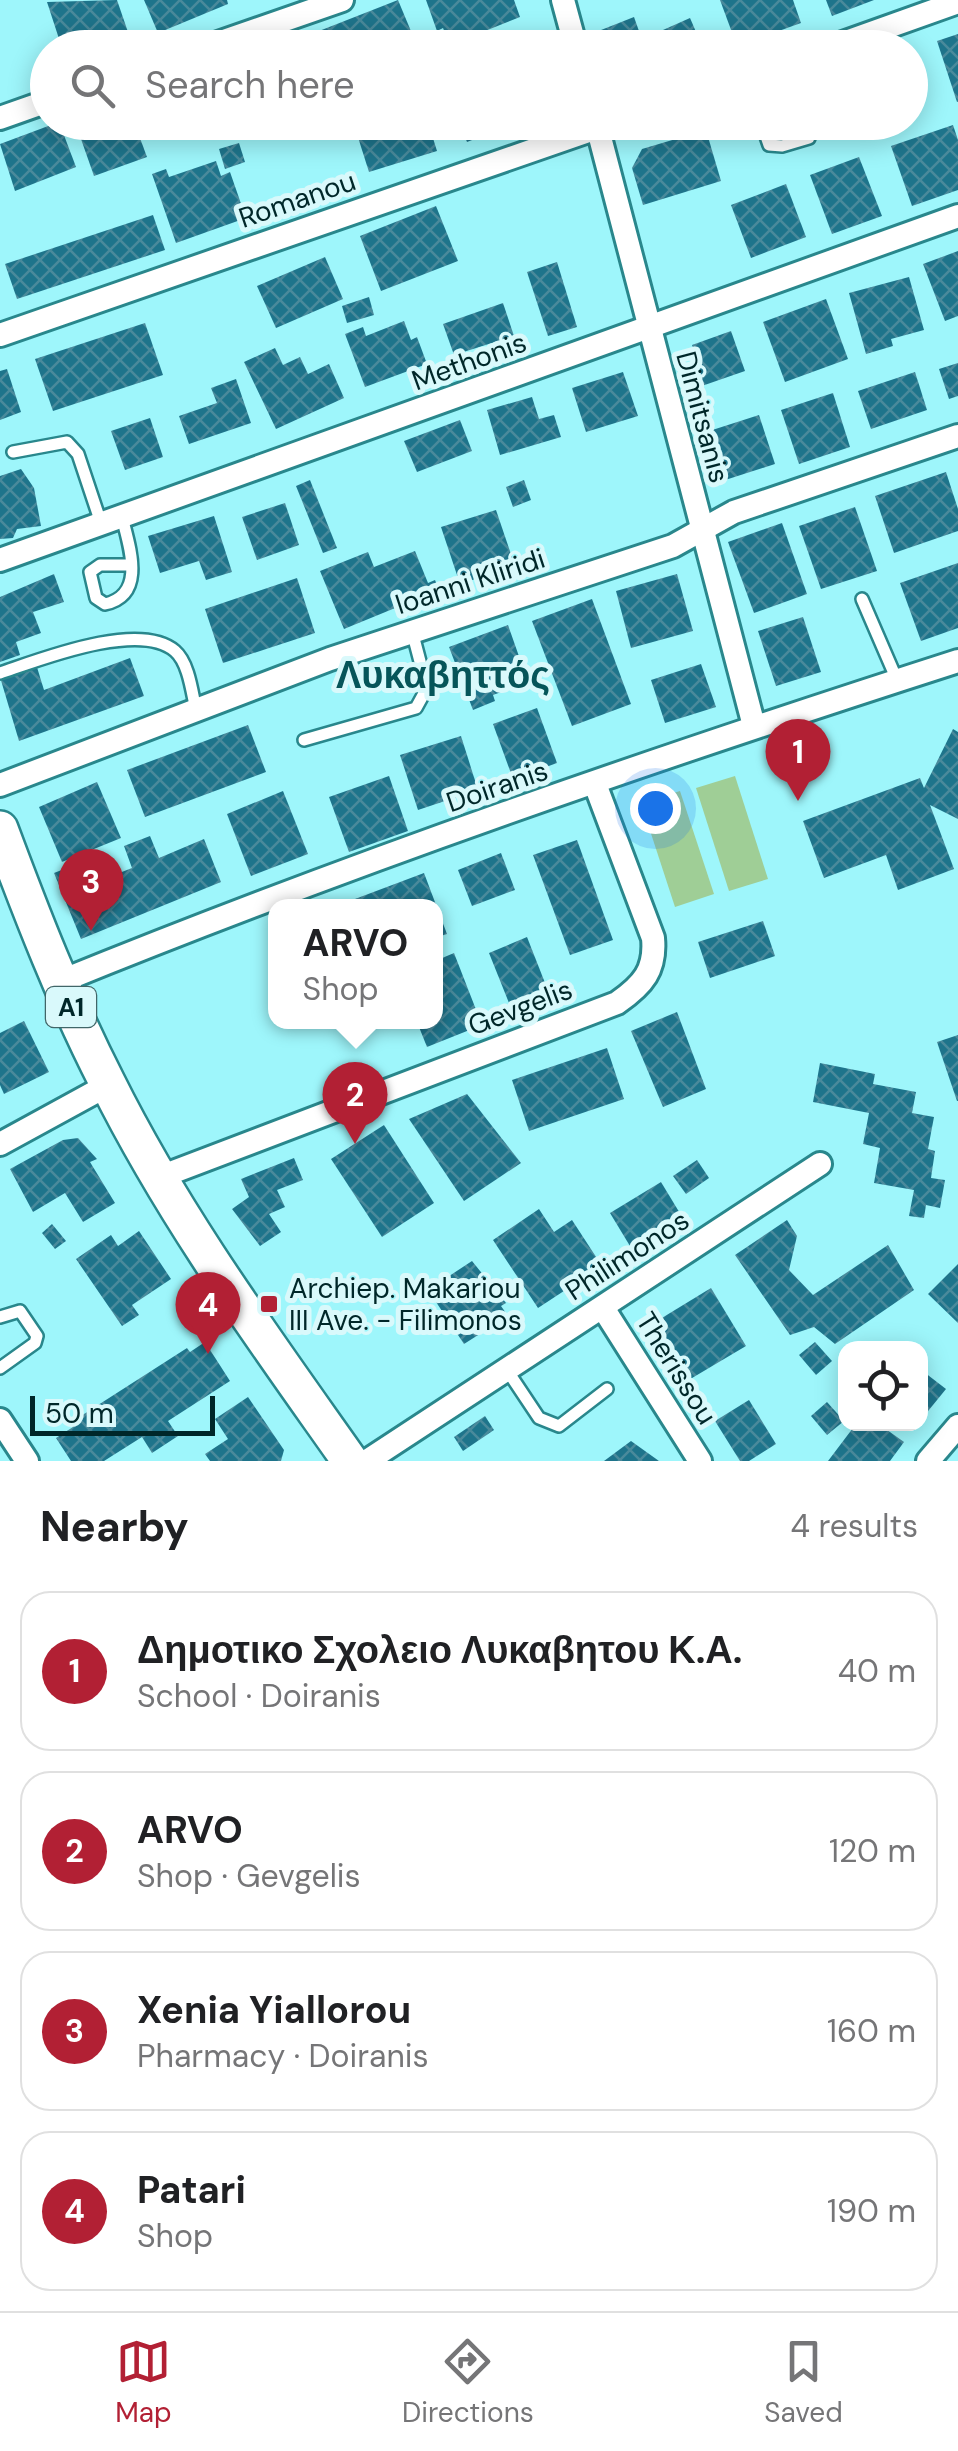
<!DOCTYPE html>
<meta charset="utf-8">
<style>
:root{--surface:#fff;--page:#f2f2f2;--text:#202124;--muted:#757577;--line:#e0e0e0;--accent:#b22034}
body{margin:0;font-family:"DM Sans",sans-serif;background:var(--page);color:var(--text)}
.controls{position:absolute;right:30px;bottom:30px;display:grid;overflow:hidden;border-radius:20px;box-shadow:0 5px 25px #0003}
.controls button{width:90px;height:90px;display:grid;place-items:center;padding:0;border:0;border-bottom:2px solid var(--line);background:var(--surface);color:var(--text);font:50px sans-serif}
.scale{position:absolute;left:30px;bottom:25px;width:185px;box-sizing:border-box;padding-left:10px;border:5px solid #002729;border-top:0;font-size:28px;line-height:35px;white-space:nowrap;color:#002729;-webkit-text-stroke:8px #d9f9fb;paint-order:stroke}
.you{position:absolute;left:655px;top:808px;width:35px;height:35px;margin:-25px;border:8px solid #fff;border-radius:50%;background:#1a73e8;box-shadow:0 0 0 15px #1a73e833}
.badge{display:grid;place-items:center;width:65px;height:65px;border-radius:50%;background:var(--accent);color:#fff;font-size:32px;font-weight:700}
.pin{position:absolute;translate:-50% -82px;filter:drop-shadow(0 2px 5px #0008)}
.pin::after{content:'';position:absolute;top:52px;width:35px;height:30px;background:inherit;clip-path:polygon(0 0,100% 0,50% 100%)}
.popup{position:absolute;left:268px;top:899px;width:175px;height:130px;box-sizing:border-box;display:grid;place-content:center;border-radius:20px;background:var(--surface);filter:drop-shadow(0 2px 8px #0005);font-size:32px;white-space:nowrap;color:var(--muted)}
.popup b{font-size:38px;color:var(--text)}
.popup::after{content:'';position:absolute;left:50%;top:100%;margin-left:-20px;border:20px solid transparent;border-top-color:var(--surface)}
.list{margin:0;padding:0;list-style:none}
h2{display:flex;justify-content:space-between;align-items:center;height:130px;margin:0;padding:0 40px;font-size:42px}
h2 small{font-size:32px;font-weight:400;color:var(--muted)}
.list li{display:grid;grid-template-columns:65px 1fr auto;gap:30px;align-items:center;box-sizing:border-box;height:160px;margin:0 20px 20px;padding:0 20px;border:2px solid var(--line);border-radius:30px}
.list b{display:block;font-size:38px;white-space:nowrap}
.list p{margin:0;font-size:32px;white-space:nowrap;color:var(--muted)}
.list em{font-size:32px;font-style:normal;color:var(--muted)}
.icon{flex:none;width:55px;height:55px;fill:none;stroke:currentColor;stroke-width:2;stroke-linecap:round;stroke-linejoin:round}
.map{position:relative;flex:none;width:958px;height:1461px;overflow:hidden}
.search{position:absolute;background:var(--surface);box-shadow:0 5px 25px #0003;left:30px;right:30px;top:30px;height:110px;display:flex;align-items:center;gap:25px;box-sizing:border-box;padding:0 35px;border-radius:55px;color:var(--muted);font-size:38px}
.sheet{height:850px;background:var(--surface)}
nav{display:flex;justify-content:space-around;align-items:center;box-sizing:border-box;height:140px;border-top:2px solid var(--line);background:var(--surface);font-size:28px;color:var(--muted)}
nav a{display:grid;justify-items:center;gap:5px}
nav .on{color:var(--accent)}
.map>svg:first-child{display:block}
.pitch{fill:#9fce96}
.building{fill:url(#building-cross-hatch)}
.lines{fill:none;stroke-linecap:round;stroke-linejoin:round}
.lane-casing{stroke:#29878c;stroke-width:16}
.street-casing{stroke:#29878c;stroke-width:28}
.primary-casing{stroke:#29878c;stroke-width:40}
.lane{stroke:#fff;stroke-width:11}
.street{stroke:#fff;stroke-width:22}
.primary{stroke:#fff;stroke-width:35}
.poi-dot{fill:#b22034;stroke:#d9f9fb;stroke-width:4}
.labels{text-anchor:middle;stroke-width:10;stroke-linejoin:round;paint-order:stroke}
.shield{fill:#d9f9fb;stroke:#416668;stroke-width:2.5}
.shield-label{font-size:25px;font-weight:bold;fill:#002729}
.street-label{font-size:28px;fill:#002729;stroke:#d9f9fb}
.poi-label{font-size:28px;fill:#002729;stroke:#d9f9fb;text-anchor:start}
.district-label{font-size:38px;font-weight:bold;fill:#065559;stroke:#d9f9fb}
</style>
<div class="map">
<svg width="958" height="1461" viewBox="0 0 958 1461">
<defs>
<pattern id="building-cross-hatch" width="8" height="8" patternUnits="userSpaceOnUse" patternTransform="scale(2.5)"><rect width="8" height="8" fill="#1e748b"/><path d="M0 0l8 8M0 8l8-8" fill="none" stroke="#4a8a9b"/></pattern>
</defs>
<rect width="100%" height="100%" fill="#9ef6fb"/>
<!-- pitch -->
<g class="pitch">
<path d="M 735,776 L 768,879 L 729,891 L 696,788 Z"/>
<path d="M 680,791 L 714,894 L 675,907 L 641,803 Z"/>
</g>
<!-- building -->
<g class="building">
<path d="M 117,0 L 129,35 L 94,48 L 62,48 L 47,2 Z"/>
<path d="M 144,0 L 227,0 L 228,4 L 158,33 Z"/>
<path d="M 398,0 L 418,48 L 320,48 L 314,33 Z"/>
<path d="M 426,0 L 514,0 L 520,17 L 450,45 L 443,28 L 437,31 Z"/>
<path d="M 720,0 L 793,0 L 801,23 L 737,46 Z"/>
<path d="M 826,0 L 874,0 L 832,16 Z"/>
<path d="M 634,17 L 645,48 L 602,48 L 596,32 Z"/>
<path d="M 690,18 L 703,48 L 660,48 L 654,34 Z"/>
<path d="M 529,34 L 534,48 L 495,48 L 495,47 Z"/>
<path d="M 958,34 L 958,102 L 957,102 L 937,41 Z"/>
<path d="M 910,61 L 925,99 L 910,104 Z"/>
<path d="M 59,122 L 76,167 L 15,191 L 0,144 Z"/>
<path d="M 75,122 L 134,122 L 147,157 L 94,176 Z"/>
<path d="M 169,122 L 217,122 L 217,123 L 175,139 Z"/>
<path d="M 382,122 L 428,122 L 437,151 L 369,172 L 356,131 Z"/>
<path d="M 459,122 L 516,122 L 516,123 L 467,142 Z"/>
<path d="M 953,125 L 958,140 L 958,190 L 912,206 L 891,146 Z"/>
<path d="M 706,130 L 721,181 L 643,205 L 632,168 L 642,149 Z"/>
<path d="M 239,143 L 245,162 L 225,169 L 219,149 Z"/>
<path d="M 859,157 L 882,216 L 832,234 L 810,175 Z"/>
<path d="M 216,161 L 221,176 L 230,172 L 246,218 L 176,243 L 152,174 L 166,169 L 169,177 Z"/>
<path d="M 786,184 L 806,237 L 751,258 L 731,205 Z"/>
<path d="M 436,206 L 458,261 L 381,291 L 360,236 Z"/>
<path d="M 153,215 L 165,250 L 17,299 L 5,264 Z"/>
<path d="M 958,251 L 958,316 L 945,321 L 923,264 Z"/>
<path d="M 325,257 L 343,299 L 276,328 L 257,286 Z"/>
<path d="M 557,262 L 577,327 L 548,336 L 527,272 Z"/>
<path d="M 909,277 L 924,330 L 891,339 L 893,346 L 866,354 L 849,293 Z"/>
<path d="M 369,297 L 374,315 L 347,323 L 342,306 Z"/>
<path d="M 826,299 L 848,359 L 785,382 L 763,322 Z"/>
<path d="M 503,303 L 514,336 L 454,355 L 443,324 Z"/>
<path d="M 404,321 L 411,340 L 417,337 L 427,364 L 365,387 L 345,334 L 363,327 L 366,336 Z"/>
<path d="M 145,323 L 163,375 L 53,411 L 35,359 Z"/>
<path d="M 731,331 L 745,371 L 696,388 L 688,364 L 698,361 L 692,345 Z"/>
<path d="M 275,348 L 283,365 L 300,357 L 308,374 L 329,364 L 344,398 L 276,429 L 244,362 Z"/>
<path d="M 958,363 L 958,396 L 949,399 L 939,369 Z"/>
<path d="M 7,369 L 21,412 L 0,420 L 0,371 Z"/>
<path d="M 623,372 L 638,416 L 586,432 L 572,388 Z"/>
<path d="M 915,372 L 927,410 L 871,429 L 858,391 Z"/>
<path d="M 236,379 L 251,423 L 189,444 L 179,416 L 217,403 L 211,388 Z"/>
<path d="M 833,393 L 850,447 L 799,464 L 781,410 Z"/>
<path d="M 532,397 L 539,419 L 554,415 L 561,437 L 500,455 L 487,410 Z"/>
<path d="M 759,415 L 775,464 L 719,482 L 703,433 Z"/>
<path d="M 150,418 L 163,457 L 125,470 L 111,431 Z"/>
<path d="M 460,420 L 472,451 L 417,472 L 404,441 Z"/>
<path d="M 21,469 L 34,488 L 41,526 L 17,529 L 13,538 L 0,539 L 0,476 Z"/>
<path d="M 946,472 L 958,509 L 958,531 L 894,553 L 875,496 Z"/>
<path d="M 310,480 L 337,548 L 323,553 L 296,486 Z"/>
<path d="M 524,480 L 531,500 L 513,507 L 506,487 Z"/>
<path d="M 285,503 L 299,545 L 257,560 L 242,517 Z"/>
<path d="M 855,507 L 877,571 L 821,589 L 799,526 Z"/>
<path d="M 496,510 L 515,566 L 460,584 L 441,527 Z"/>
<path d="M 214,516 L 232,572 L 206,580 L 199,561 L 160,573 L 148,536 Z"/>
<path d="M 782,523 L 807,594 L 754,613 L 728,542 Z"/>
<path d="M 415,551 L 428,583 L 435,580 L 439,590 L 344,629 L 320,571 L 368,552 L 374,567 Z"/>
<path d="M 958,563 L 958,628 L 921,641 L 900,583 Z"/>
<path d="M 54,574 L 64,602 L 33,612 L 41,633 L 16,642 L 20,655 L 0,662 L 0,597 Z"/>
<path d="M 677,574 L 693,631 L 631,648 L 616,591 Z"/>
<path d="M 297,578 L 315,633 L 223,663 L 205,609 Z"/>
<path d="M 592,599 L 631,704 L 572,726 L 532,621 Z"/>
<path d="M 803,617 L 821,672 L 776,686 L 758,631 Z"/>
<path d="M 508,625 L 528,682 L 493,695 L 495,701 L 473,710 L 449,647 Z"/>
<path d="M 130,658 L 144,696 L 19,741 L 0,677 L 36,664 L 44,690 Z"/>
<path d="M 701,664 L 716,707 L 665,723 L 651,680 Z"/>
<path d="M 537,708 L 557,763 L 513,779 L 493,724 Z"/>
<path d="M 248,725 L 266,772 L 145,817 L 127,770 Z"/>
<path d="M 953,729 L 958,732 L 958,819 L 930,805 L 954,869 L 898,890 L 886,855 L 824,878 L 803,821 L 920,778 L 924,788 Z"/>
<path d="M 461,736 L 478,790 L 418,810 L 400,755 Z"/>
<path d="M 389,776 L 408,831 L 349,852 L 329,797 Z"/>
<path d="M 97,782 L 121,838 L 62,862 L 39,807 Z"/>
<path d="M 283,791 L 308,854 L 251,876 L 227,814 Z"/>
<path d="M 150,836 L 159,858 L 204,839 L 221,882 L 81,939 L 54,873 L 100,855 L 109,877 L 132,868 L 124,846 Z"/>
<path d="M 577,840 L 613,940 L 570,955 L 533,855 Z"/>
<path d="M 501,853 L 515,890 L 472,906 L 458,870 Z"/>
<path d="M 424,873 L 447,934 L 435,938 L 435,906 L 358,906 L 355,899 Z"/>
<path d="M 763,921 L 775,956 L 710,978 L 698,942 Z"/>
<path d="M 527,937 L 547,988 L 509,1003 L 489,953 Z"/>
<path d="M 454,953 L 482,1025 L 427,1047 L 417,1022 L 435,1022 L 435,961 Z"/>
<path d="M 677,1012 L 706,1089 L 663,1107 L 631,1031 Z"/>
<path d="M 24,1021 L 49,1072 L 4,1094 L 0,1085 L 0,1033 Z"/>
<path d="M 958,1035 L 958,1101 L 957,1101 L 937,1042 Z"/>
<path d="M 607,1048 L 624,1099 L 529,1131 L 512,1080 Z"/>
<path d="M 820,1063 L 875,1074 L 873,1084 L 916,1092 L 912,1113 L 934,1117 L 928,1149 L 935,1151 L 931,1178 L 945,1180 L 940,1208 L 926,1205 L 924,1218 L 909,1216 L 914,1190 L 874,1183 L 880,1148 L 863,1144 L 869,1113 L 813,1102 Z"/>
<path d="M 467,1094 L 521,1163 L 464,1201 L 409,1119 Z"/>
<path d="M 384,1125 L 434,1203 L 382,1237 L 331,1159 Z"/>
<path d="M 78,1138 L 97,1159 L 90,1162 L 115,1203 L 83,1222 L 65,1193 L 33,1212 L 10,1169 L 63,1140 Z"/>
<path d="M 294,1158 L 303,1180 L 277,1190 L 285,1207 L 269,1214 L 281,1232 L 260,1246 L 232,1209 L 249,1197 L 241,1179 Z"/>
<path d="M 697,1160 L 709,1178 L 686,1194 L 673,1176 Z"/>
<path d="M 661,1182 L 684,1220 L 633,1251 L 610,1213 Z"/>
<path d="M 539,1209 L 554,1232 L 572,1220 L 602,1266 L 538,1308 L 493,1240 Z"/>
<path d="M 787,1220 L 797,1236 L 789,1270 L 813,1295 L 888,1245 L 914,1290 L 835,1344 L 814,1327 L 790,1335 L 735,1255 Z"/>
<path d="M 52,1224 L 66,1241 L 55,1249 L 42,1233 Z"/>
<path d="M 139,1231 L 171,1279 L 132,1305 L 139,1315 L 122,1326 L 76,1259 L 111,1235 L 118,1246 Z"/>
<path d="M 472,1261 L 506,1303 L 501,1306 L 508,1316 L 464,1344 L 428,1290 Z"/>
<path d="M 958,1264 L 958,1323 L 928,1294 Z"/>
<path d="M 711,1288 L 746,1346 L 687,1381 L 652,1324 Z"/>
<path d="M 205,1342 L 230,1381 L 168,1421 L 178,1436 L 152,1453 L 142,1437 L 104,1461 L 71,1461 L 56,1438 L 73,1427 L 70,1423 L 187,1348 L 190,1352 Z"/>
<path d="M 815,1342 L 832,1361 L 816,1375 L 799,1355 Z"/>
<path d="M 920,1369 L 946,1389 L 920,1421 Z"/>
<path d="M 248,1397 L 284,1450 L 281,1461 L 210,1461 L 205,1454 L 228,1439 L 215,1419 Z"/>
<path d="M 749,1400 L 776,1444 L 749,1461 L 740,1461 L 715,1421 Z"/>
<path d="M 827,1402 L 844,1421 L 827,1435 L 811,1416 Z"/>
<path d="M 485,1416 L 494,1430 L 463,1451 L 454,1437 Z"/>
<path d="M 856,1424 L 885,1424 L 883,1427 L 904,1442 L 890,1461 L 828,1461 Z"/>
<path d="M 631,1441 L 659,1461 L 604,1461 Z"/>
</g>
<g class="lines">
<defs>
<g id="lane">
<path d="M 761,122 L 769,145 L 782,146 L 809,138 L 813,122"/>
<path d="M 13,452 L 67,442 L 78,454 L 101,523"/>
<path d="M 122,517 C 130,549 146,595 105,604 L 96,598 L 90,572 L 100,565 L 130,565"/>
<path d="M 862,599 L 897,680"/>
<path d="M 0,673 C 39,660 139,620 175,651 C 189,663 192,693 196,710"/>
<path d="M 304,740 L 416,708 L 427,688 L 412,631"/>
<path d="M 0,1317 L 20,1311 L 37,1336 L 35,1343 L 0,1368"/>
<path d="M 507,1370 L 539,1418 L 559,1426 L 607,1389"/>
</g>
<g id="street">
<path d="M 563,0 L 576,48"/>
<path d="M 204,48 L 342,0"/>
<path d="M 829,48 L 958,2"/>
<path d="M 0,118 L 48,101"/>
<path d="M 596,122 L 754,726"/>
<path d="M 0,335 L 614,122"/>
<path d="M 0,560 L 958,216"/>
<path d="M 0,785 L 330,659 L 673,546 L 734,512 L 958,436"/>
<path d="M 59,982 C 354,862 656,758 958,661"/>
<path d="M 0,1144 L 108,1085"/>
<path d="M 160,1177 L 617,1003 C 643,985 656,970 653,938 L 595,784"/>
<path d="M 603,1308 L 700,1461"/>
<path d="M 0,1420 L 27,1461"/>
<path d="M 367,1461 L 820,1164"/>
<path d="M 928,1461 L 958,1426"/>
</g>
<path id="primary" d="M 0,829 C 32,915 65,1000 107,1082 C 174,1217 264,1339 350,1461"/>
</defs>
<!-- lane casing -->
<use href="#lane" class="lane-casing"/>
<!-- street casing -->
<use href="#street" class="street-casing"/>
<!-- primary casing -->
<use href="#primary" class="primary-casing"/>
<!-- lane -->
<use href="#lane" class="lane"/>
<!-- street -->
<use href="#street" class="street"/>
<!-- primary -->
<use href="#primary" class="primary"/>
</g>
<!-- markers -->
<rect class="poi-dot" x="259" y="1294" width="20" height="20" rx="5"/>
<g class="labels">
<!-- shield labels -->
<rect class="shield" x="46" y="987" width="50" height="40" rx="8"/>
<g class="shield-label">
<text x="71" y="1016">A1</text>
</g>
<!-- street labels -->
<g class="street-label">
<text transform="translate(297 199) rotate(-19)" y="10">Romanou</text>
<text transform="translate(469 361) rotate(-20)" y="10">Methonis</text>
<text transform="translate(703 417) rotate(75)" y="10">Dimitsanis</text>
<text transform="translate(470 581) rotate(-18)" y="10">Ioanni Kliridi</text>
<text transform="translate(497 786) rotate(-19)" y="10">Doiranis</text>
<text transform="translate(520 1007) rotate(-21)" y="10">Gevgelis</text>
<text transform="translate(627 1255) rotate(-33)" y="10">Philimonos</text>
<text transform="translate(677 1368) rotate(58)" y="10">Therissou</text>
</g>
<!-- poi labels -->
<g class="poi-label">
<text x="289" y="1298">Archiep. Makariou<tspan x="289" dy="32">III Ave. - Filimonos</tspan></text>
</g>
<!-- district labels -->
<g class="district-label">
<text x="443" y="688">Λυκαβηττός</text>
</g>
</g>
</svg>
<div class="controls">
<button><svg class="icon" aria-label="locate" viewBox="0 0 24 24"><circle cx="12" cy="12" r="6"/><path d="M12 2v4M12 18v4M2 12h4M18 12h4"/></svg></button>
</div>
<div class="scale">50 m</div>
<div class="you"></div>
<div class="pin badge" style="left:798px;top:801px">1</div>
<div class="pin badge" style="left:355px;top:1144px">2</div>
<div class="popup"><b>ARVO</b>Shop</div>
<div class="pin badge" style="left:91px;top:931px">3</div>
<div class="pin badge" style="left:208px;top:1354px">4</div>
<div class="search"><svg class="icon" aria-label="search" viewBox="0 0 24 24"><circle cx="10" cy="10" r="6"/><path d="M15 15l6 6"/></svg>Search here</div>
</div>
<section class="sheet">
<h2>Nearby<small>4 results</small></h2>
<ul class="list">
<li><span class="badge">1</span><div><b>Δημοτικο Σχολειο Λυκαβητου Κ.Α.</b><p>School · Doiranis</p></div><em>40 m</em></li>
<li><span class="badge">2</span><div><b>ARVO</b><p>Shop · Gevgelis</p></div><em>120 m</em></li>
<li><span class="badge">3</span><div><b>Xenia Yiallorou</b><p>Pharmacy · Doiranis</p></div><em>160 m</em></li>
<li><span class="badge">4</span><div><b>Patari</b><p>Shop</p></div><em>190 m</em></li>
</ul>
</section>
<nav>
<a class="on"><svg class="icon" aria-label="map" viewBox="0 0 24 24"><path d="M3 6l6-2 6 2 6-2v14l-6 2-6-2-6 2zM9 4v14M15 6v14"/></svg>Map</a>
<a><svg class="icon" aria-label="directions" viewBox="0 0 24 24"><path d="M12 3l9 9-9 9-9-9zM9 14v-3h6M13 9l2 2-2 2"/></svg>Directions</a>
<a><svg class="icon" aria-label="saved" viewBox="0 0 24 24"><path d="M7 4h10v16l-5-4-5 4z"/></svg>Saved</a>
</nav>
